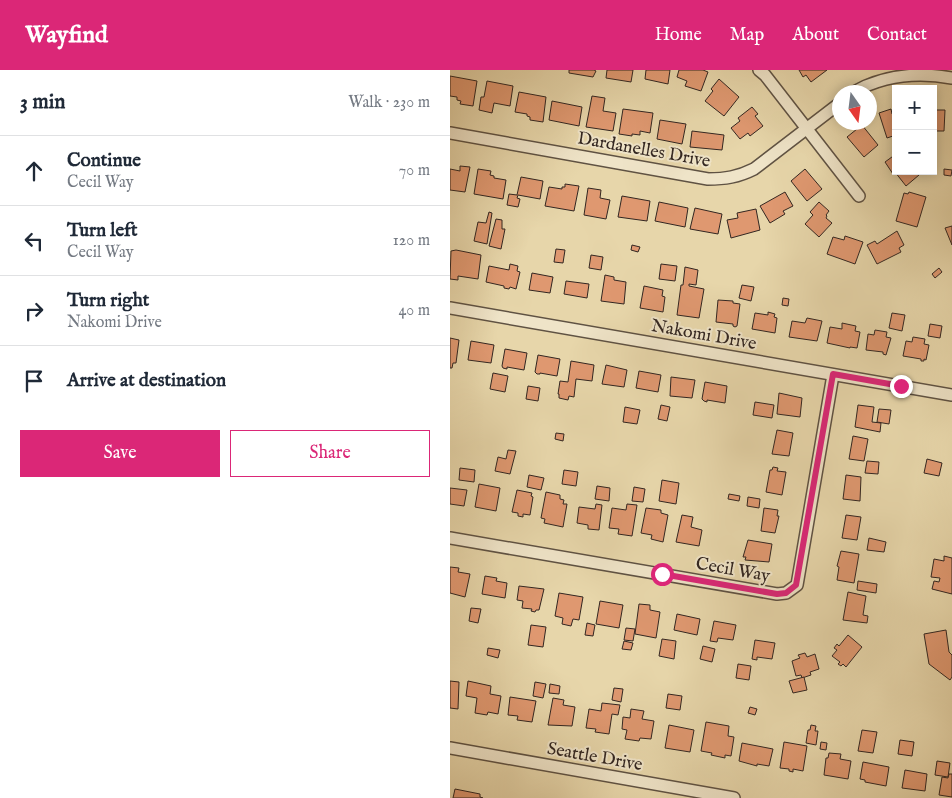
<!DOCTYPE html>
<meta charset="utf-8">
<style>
:root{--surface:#fff;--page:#f2f2f3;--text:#1f2937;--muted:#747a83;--line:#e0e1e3;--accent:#db2777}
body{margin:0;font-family:"IM FELL English",serif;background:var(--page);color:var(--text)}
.controls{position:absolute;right:15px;top:15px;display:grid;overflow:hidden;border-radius:0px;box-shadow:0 2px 12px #0003}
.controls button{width:45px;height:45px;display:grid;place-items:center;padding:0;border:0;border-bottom:1px solid var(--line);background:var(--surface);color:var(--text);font:25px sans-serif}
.compass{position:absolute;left:382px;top:15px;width:45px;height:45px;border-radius:50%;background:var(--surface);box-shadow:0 2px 12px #0003;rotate:166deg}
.stop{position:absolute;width:15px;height:15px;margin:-11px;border:4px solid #db2777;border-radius:50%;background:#fff}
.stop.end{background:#db2777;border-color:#fff;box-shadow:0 1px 5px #0008}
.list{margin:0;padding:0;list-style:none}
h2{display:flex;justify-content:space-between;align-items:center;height:65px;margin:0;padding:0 20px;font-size:21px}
h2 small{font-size:16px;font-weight:400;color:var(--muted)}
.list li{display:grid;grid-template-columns:32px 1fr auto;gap:15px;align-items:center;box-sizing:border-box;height:70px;padding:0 20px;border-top:1px solid var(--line)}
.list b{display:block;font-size:19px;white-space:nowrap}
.list p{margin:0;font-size:16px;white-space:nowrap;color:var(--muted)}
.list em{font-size:16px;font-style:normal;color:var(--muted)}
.actions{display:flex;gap:10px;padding:15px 20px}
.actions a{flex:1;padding:11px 0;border:1px solid var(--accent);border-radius:0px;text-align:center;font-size:18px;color:var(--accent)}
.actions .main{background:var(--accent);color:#fff}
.icon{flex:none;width:28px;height:28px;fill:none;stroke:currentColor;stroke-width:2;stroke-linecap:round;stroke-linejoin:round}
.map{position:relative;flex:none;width:502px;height:728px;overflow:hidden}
header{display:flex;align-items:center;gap:30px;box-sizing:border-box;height:70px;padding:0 25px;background:var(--accent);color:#fff}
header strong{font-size:24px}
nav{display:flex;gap:28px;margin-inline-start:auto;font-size:18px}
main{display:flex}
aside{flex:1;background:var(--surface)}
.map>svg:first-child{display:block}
.building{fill:#df9870;stroke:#322621}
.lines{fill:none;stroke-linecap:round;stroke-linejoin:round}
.street-casing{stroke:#5f5243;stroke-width:14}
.street{stroke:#efe4c8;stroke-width:11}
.route{stroke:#db2777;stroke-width:6}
.labels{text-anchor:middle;stroke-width:4;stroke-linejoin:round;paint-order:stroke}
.street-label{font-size:18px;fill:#322621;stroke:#efe4c8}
</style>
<header>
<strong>Wayfind</strong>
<nav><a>Home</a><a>Map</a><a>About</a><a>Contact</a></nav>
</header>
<main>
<aside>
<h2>3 min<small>Walk · 230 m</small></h2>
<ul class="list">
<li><svg class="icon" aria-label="ahead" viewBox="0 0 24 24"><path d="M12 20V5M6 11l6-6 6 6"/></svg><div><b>Continue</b><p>Cecil Way</p></div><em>70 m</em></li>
<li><svg class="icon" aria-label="left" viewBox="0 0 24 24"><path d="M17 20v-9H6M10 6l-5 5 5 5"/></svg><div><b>Turn left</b><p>Cecil Way</p></div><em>120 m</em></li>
<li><svg class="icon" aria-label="right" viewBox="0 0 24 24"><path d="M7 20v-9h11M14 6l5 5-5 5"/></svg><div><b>Turn right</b><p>Nakomi Drive</p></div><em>40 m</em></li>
<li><svg class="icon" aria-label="arrive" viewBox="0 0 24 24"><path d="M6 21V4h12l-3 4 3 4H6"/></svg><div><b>Arrive at destination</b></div></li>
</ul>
<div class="actions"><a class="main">Save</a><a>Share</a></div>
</aside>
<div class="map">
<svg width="502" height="728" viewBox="0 0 502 728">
<rect width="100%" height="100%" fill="#e7d6aa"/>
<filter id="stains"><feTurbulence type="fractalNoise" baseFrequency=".004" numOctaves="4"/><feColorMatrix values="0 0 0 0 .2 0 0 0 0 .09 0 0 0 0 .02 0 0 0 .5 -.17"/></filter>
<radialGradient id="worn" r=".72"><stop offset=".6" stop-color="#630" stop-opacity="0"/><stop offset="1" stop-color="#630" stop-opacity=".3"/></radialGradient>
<!-- building -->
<g class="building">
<path d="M 119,0 L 144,0 L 146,1 L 143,7 L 119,3 Z"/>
<path d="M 157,0 L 183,0 L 181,12 L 156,8 Z"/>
<path d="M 196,0 L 220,0 L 218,14 L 195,9 Z"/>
<path d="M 229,0 L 253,0 L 258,2 L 251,21 L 235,16 L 237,11 L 227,7 Z"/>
<path d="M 349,0 L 377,0 L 361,12 L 356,5 L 353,7 Z"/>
<path d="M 0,6 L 27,11 L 23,36 L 10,34 L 11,31 L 7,30 L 7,27 L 0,26 Z"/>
<path d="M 269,9 L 289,27 L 274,46 L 255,31 L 263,21 L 261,19 Z"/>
<path d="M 37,11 L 63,16 L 60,36 L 44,33 L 42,43 L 29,40 L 31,27 L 34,27 Z"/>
<path d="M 69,22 L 96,27 L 93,52 L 80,50 L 80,47 L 77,46 L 77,44 L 65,42 Z"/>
<path d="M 142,26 L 155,28 L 153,41 L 166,43 L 163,61 L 136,57 Z"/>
<path d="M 102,31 L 132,37 L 129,56 L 99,50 Z"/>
<path d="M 302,37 L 308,44 L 305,46 L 313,56 L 300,66 L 298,63 L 290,69 L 281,58 L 290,51 L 288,48 Z"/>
<path d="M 483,37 L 486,37 L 486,40 L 495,40 L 494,61 L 483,61 Z"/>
<path d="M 173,39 L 203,43 L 200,63 L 190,61 L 190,65 L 182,64 L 182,66 L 169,64 Z"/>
<path d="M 441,39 L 442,44 L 446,43 L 446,65 L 437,68 L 429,43 Z"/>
<path d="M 210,50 L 236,54 L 232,74 L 207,69 Z"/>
<path d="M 412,55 L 428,75 L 414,87 L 397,67 Z"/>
<path d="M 242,61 L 274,65 L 272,80 L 240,77 Z"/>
<path d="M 446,84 L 446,101 L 466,101 L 469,105 L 456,116 L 445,102 L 443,104 L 435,92 Z"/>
<path d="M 10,96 L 20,97 L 15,122 L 0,120 L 0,99 L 10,101 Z"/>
<path d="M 28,99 L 41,101 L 40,105 L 44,106 L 44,108 L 56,110 L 53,129 L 24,124 Z"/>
<path d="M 355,99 L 372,119 L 357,131 L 341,111 Z"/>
<path d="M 494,99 L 502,100 L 501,106 L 494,105 Z"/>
<path d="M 71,107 L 93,111 L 90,129 L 68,125 L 67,128 L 70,129 L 68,137 L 57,135 L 59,124 L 67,125 Z"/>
<path d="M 115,114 L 129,116 L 124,141 L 95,136 L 99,117 L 112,119 L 112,117 L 115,117 Z"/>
<path d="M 138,118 L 151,120 L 150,128 L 160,130 L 156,149 L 134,145 Z"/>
<path d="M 335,122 L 343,136 L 333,141 L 335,144 L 320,153 L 310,136 Z"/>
<path d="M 459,122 L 476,127 L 467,157 L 446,151 L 454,123 L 458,124 Z"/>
<path d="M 172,126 L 200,131 L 197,151 L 168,147 Z"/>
<path d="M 209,132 L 238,138 L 235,157 L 205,151 Z"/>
<path d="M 369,132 L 379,141 L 376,145 L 377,146 L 376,148 L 382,153 L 369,167 L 355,154 L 363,145 L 360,142 Z"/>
<path d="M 245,138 L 272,144 L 268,164 L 240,159 Z"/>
<path d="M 306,139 L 310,160 L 281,168 L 277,150 L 288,148 L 287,143 Z"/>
<path d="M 39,142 L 42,143 L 37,174 L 24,171 L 28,152 L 36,153 Z"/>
<path d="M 46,149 L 52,150 L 52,159 L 55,159 L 51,179 L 39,176 Z"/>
<path d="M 502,156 L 502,175 L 495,158 Z"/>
<path d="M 447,161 L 454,175 L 449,178 L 451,182 L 427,194 L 417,175 L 425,171 L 427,174 Z"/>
<path d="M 395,166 L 413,172 L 405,194 L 377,184 L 383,167 L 394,170 Z"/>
<path d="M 182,175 L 190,177 L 188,182 L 181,180 Z"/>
<path d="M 106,179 L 115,180 L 113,193 L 104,192 Z"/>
<path d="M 6,180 L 31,185 L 28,209 L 8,206 L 8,210 L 0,209 L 1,181 Z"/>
<path d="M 141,185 L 153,187 L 151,200 L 139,198 Z"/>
<path d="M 60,194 L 68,196 L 67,201 L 70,202 L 66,219 L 60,217 L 59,219 L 54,218 L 54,216 L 36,212 L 39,196 L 59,200 Z"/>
<path d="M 211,194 L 227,196 L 225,211 L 209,209 Z"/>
<path d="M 235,197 L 248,200 L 246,215 L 239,214 L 239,216 L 254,219 L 249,248 L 227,245 L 231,215 L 233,215 Z"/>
<path d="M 489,198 L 492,202 L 485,208 L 482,204 Z"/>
<path d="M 82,203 L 103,207 L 100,223 L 79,220 Z"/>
<path d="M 155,205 L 164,207 L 164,210 L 176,212 L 174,234 L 151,231 Z"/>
<path d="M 116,211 L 139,214 L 137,228 L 114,224 Z"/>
<path d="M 292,215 L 304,217 L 301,231 L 289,228 Z"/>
<path d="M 194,216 L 213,220 L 212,226 L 215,227 L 213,242 L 190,238 Z"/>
<path d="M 333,228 L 339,229 L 338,236 L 332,235 Z"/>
<path d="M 268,230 L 283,231 L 283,233 L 290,234 L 287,256 L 285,257 L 283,256 L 283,254 L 266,252 Z"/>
<path d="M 318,242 L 325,244 L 324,247 L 327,248 L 325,263 L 302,259 L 305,243 L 318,245 Z"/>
<path d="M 442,243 L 455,245 L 452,261 L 439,258 Z"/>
<path d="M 357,248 L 372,251 L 367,271 L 339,267 L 342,251 L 355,253 Z"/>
<path d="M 392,253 L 406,256 L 405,261 L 410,262 L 407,278 L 400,277 L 400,278 L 377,273 L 380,257 L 392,259 Z"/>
<path d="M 480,254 L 492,256 L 490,268 L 478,266 Z"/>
<path d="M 425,260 L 437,262 L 436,267 L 441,268 L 436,285 L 433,284 L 433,282 L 416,280 L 418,264 L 424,265 Z"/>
<path d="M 463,267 L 475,269 L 474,274 L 479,275 L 476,290 L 474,289 L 474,291 L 471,291 L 471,289 L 453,286 L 456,271 L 462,272 Z"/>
<path d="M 0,268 L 9,270 L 6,293 L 3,293 L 2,298 L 0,298 Z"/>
<path d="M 21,271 L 44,275 L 41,293 L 18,290 Z"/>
<path d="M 55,279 L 77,283 L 74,300 L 57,297 L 57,299 L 53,298 L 52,296 Z"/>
<path d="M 88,285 L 110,289 L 107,306 L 90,303 L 90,304 L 87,304 L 85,302 Z"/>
<path d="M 121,291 L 144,295 L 142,311 L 126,309 L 124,327 L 119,326 L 118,330 L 109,328 L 109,324 L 108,324 L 110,311 L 118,312 Z"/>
<path d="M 156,295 L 177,300 L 174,317 L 152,314 Z"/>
<path d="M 189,301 L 211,305 L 208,322 L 186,318 Z"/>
<path d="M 43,303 L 58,306 L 55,322 L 40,319 Z"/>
<path d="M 221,307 L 245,310 L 242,328 L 220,326 Z"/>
<path d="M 255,312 L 277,316 L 275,333 L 257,330 L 257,332 L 254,331 L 252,329 Z"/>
<path d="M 78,316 L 90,318 L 88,331 L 76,329 Z"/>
<path d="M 329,323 L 352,328 L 350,347 L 327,344 Z"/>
<path d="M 305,332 L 324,335 L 322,348 L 303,345 Z"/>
<path d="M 211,335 L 220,337 L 217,351 L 208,349 Z"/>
<path d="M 408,335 L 424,337 L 422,352 L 431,353 L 430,362 L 405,357 Z"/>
<path d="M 175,337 L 190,340 L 187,354 L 173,352 Z"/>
<path d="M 429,339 L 441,340 L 439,354 L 427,352 Z"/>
<path d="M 327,360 L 343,363 L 339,386 L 322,384 Z"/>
<path d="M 106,363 L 114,364 L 113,371 L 105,369 Z"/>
<path d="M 403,366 L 418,369 L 414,391 L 399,389 Z"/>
<path d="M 58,380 L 66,381 L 60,404 L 45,401 L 48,387 L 56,389 Z"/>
<path d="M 477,389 L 492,393 L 489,406 L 474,403 Z"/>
<path d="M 417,391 L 429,392 L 428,404 L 415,403 Z"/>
<path d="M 323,397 L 328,398 L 327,401 L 336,402 L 332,425 L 316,422 L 320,400 L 322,400 Z"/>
<path d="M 10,398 L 25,400 L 24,412 L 9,410 Z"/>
<path d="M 114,400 L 128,402 L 126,416 L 112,414 Z"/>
<path d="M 79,405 L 94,408 L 91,420 L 77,417 Z"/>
<path d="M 396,405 L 411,407 L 410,431 L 393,429 Z"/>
<path d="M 212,410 L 229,413 L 226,434 L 209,431 Z"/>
<path d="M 29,414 L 50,418 L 46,441 L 25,437 Z"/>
<path d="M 147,416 L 160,418 L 159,431 L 145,429 Z"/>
<path d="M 184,417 L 195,419 L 193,432 L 182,431 Z"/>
<path d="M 0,418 L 17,420 L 14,436 L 0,434 Z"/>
<path d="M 67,420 L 82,423 L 81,426 L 83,427 L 80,445 L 73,444 L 73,447 L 68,446 L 68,443 L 62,442 Z"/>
<path d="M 96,422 L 110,425 L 110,429 L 114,430 L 113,434 L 117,434 L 113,457 L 94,453 L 95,449 L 91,448 Z"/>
<path d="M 279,424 L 290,426 L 289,431 L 278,429 Z"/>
<path d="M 298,427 L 310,429 L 309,438 L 297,436 Z"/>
<path d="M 146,434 L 152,435 L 149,460 L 138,459 L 138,455 L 127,453 L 129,437 L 145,439 Z"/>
<path d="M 177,434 L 187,435 L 182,466 L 168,464 L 169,459 L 159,458 L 162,438 L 176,440 Z"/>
<path d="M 196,438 L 211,440 L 211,443 L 218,445 L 213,472 L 201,469 L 202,465 L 191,463 Z"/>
<path d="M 314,438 L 328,440 L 327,446 L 329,446 L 325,463 L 311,461 Z"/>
<path d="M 232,445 L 243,447 L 241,457 L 252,460 L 249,476 L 226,472 Z"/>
<path d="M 396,445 L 411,447 L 407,470 L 392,468 Z"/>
<path d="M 419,468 L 436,472 L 434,482 L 417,480 Z"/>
<path d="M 298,470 L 322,474 L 319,492 L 295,490 L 296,487 L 293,487 Z"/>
<path d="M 391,481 L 409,484 L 404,513 L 387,510 L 389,497 L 387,496 Z"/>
<path d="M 494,486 L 502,488 L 502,524 L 482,519 L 484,511 L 489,512 L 490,508 L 481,507 L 484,489 L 494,491 Z"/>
<path d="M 0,497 L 9,498 L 8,502 L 20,504 L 15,527 L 0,523 Z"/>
<path d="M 35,506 L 47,508 L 46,511 L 57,513 L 55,528 L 32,524 Z"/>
<path d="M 408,511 L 427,514 L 426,523 L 407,520 Z"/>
<path d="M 69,516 L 94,519 L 89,540 L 86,540 L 85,542 L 81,541 L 82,539 L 72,538 L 73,531 L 67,530 Z"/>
<path d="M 398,522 L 416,526 L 413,545 L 418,546 L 417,553 L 393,550 Z"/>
<path d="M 109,523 L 133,527 L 129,550 L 123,549 L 121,556 L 112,554 L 113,548 L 105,546 Z"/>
<path d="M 150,531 L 173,535 L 169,558 L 146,554 Z"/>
<path d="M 189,534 L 200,535 L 200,540 L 210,542 L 206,568 L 185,564 Z"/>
<path d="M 21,538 L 31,539 L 28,553 L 19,551 Z"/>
<path d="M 227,544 L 250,549 L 247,565 L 224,560 Z"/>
<path d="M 264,551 L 286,555 L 283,570 L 268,568 L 267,572 L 260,571 Z"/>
<path d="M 137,553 L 145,555 L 143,566 L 135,565 Z"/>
<path d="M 81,555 L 96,557 L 93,577 L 78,575 Z"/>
<path d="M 176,558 L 185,559 L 183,571 L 174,570 Z"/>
<path d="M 496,560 L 499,582 L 502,585 L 502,607 L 500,610 L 479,594 L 474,564 Z"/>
<path d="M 398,565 L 412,577 L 396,597 L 393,594 L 391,596 L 388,594 L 390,592 L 382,586 L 387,580 L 384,578 L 387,574 L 389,576 Z"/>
<path d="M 212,569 L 226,571 L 224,589 L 209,586 Z"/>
<path d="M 305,570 L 325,573 L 322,589 L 307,587 L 307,590 L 302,589 Z"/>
<path d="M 174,571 L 183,573 L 181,580 L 172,579 Z"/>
<path d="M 253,576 L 265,579 L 262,592 L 250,589 Z"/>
<path d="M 38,578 L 50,580 L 48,588 L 37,585 Z"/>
<path d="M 355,583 L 357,587 L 365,584 L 369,599 L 360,602 L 361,605 L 352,608 L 351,605 L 346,606 L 342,591 L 350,588 L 348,585 Z"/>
<path d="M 288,594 L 301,596 L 299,610 L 286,608 Z"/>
<path d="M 354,607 L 357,620 L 343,623 L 339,611 Z"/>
<path d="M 0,611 L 9,612 L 8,639 L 0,638 Z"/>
<path d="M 18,611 L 41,616 L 40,624 L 51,626 L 48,644 L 38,642 L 37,645 L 25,643 L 27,628 L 16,626 Z"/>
<path d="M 85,612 L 96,614 L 93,628 L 83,626 Z"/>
<path d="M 100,614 L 110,616 L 109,624 L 99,623 Z"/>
<path d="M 164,618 L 173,619 L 171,632 L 162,630 Z"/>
<path d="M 218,624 L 232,626 L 230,640 L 216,638 Z"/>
<path d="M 60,627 L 86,631 L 82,652 L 67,650 L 68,646 L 58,645 Z"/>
<path d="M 103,628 L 114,630 L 113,635 L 125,637 L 122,656 L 98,655 Z"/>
<path d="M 152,633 L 170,635 L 168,645 L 162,644 L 159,664 L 145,662 L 146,659 L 136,658 L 139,639 L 151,641 Z"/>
<path d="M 300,637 L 307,639 L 305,645 L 298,643 Z"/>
<path d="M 181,639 L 194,641 L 192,649 L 204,651 L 201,669 L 190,668 L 189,671 L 175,669 L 177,660 L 172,659 L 173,647 L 180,648 Z"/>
<path d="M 256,652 L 279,656 L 278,666 L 284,667 L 281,686 L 275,685 L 275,688 L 261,685 L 262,683 L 251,681 Z"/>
<path d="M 219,655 L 244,660 L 240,682 L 215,678 Z"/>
<path d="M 361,655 L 366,656 L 365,661 L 368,661 L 366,675 L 356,673 L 358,660 L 360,660 Z"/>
<path d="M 412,660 L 427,662 L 423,683 L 408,681 Z"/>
<path d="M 450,670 L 464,672 L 462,686 L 448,684 Z"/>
<path d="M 334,672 L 357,676 L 353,701 L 343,699 L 343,702 L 339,701 L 339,699 L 330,698 Z"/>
<path d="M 371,672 L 377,673 L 376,680 L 370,679 Z"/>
<path d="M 292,673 L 323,679 L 319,696 L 307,694 L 307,696 L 289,691 Z"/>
<path d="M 379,683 L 391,684 L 390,689 L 401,691 L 398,709 L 374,705 L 376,688 L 378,688 Z"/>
<path d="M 487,691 L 500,693 L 498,707 L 485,705 Z"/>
<path d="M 413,692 L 439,697 L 436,716 L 415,712 L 415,710 L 410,709 Z"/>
<path d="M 455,700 L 477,704 L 475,721 L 452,718 Z"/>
<path d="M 499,704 L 502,704 L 502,727 L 489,725 L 492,707 L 498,708 Z"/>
<path d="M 5,719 L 30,724 L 30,727 L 33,728 L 3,728 Z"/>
</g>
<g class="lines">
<defs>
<g id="street">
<path d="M 309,0 L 315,5 L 409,126"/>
<path d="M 404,22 C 434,5 468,2 502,8"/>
<path d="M 0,63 L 258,109 C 275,109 288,107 304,99 L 390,33"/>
<path d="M 0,238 L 502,325"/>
<path d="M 0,468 L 327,524 L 336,523 L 347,515 L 383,305"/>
<path d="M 0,678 L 284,728"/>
</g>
</defs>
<!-- street casing -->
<use href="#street" class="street-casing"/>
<!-- street -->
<use href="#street" class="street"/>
</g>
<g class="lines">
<!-- route -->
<path class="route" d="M 212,504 L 327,524 L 336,523 L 346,515 L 383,304 L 451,316"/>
</g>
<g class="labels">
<!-- street labels -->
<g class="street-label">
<text transform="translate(194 79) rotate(10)" y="6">Dardanelles Drive</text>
<text transform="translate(254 264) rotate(10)" y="6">Nakomi Drive</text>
<text transform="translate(283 499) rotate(10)" y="6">Cecil Way</text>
<text transform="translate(145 686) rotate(10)" y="6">Seattle Drive</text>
</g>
</g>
<rect width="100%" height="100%" filter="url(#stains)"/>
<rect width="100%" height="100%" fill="url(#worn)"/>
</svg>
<div class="controls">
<button>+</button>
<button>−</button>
</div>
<svg class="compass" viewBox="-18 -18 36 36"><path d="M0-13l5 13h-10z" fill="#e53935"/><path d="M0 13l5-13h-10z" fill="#747a83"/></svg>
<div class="stop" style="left:212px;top:504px"></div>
<div class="stop end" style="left:451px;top:316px"></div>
</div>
</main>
